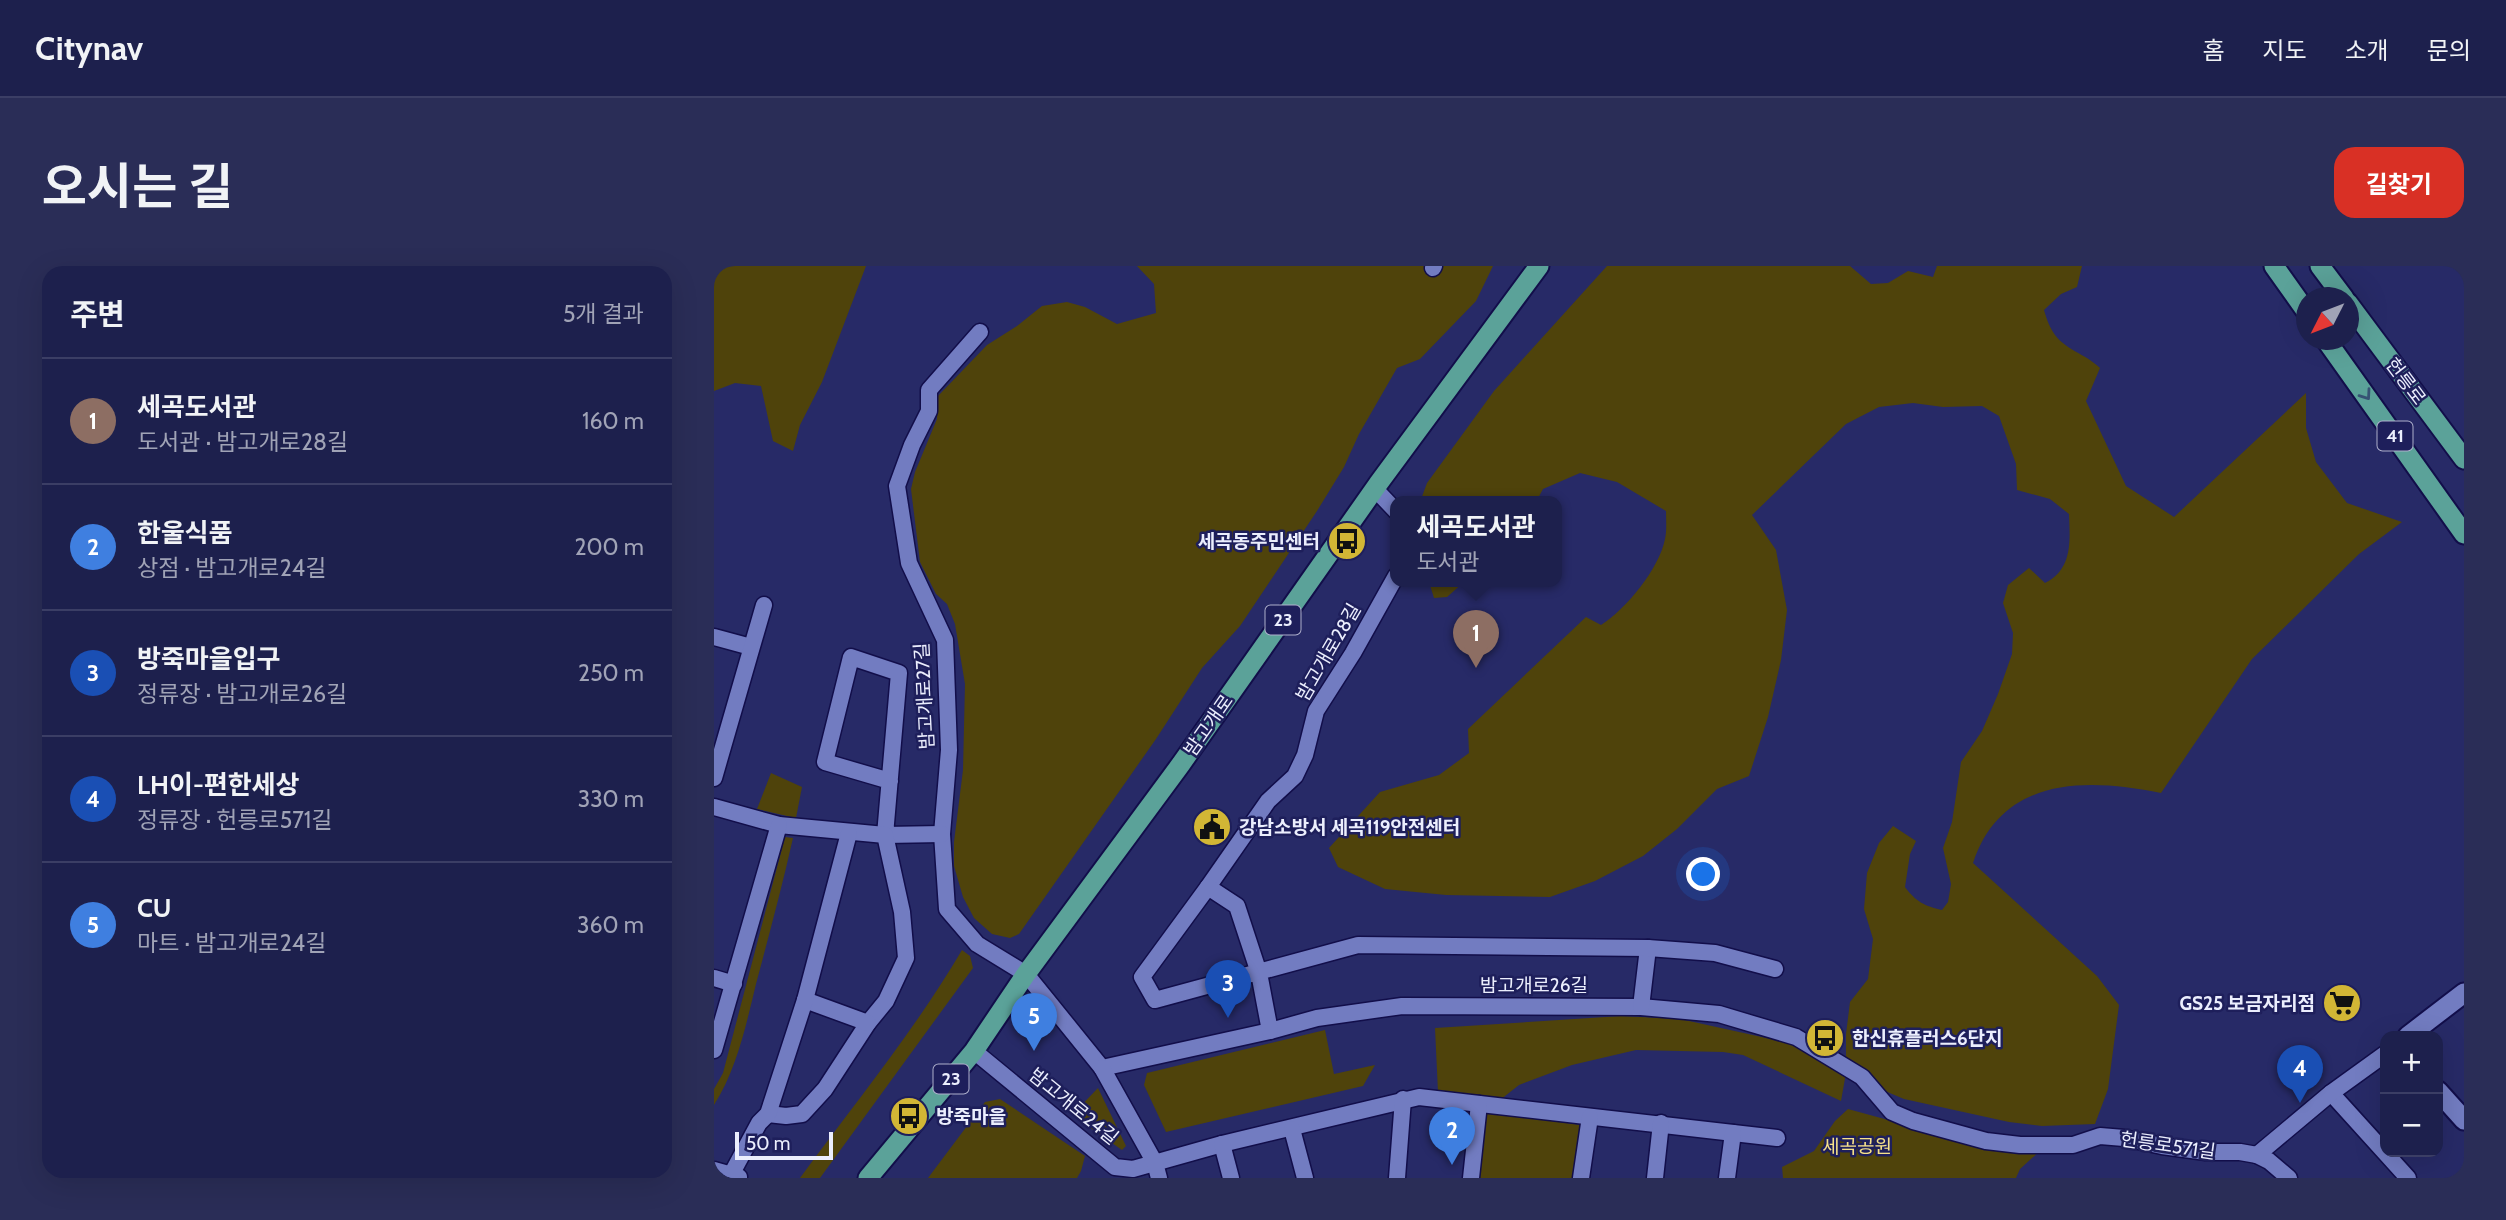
<!DOCTYPE html>
<html lang="ko">
<meta charset="utf-8">
<style>
:root{--surface:#1d204d;--page:#2a2d57;--text:#f1f3f6;--muted:#a0a3b6;--line:#3b3e65;--accent:#d93025}
body{margin:0;font-family:Cabin,"Noto Sans KR",sans-serif;background:var(--page);color:var(--text)}
.controls{position:absolute;right:21px;bottom:21px;display:grid;overflow:hidden;border-radius:14px;box-shadow:0 7px 28px #0002}
.controls button{width:63px;height:63px;display:grid;place-items:center;padding:0;border:0;border-bottom:2px solid var(--line);background:var(--surface);color:var(--text);font:35px sans-serif}
.compass{position:absolute;left:1582px;top:21px;width:63px;height:63px;border-radius:50%;background:var(--surface);box-shadow:0 7px 28px #0002;rotate:228deg}
.scale{position:absolute;left:21px;bottom:18px;width:98px;box-sizing:border-box;padding-left:7px;border:4px solid #ebeefd;border-top:0;font-size:19px;line-height:24px;white-space:nowrap;color:#ebeefd;-webkit-text-stroke:5px #1e1f5b;paint-order:stroke}
.you{position:absolute;left:990px;top:609px;width:24px;height:24px;margin:-18px;border:5px solid #fff;border-radius:50%;background:#1a73e8;box-shadow:0 0 0 10px #1a73e833}
.badge{display:grid;place-items:center;width:46px;height:46px;border-radius:50%;background:var(--accent);color:#fff;font-size:23px;font-weight:700}
.pin{position:absolute;translate:-50% -58px;filter:drop-shadow(0 2px 4px #0008)}
.pin::after{content:'';position:absolute;top:37px;width:24px;height:21px;background:inherit;clip-path:polygon(0 0,100% 0,50% 100%)}
.popup{position:absolute;left:676px;top:230px;width:172px;height:91px;box-sizing:border-box;display:grid;place-content:center;border-radius:14px;background:var(--surface);filter:drop-shadow(0 2px 5px #0005);font-size:23px;white-space:nowrap;color:var(--muted)}
.popup b{font-size:26px;color:var(--text)}
.popup::after{content:'';position:absolute;left:50%;top:100%;margin-left:-14px;border:14px solid transparent;border-top-color:var(--surface)}
.list{margin:0;padding:0;list-style:none}
h2{display:flex;justify-content:space-between;align-items:center;height:91px;margin:0;padding:0 28px;font-size:30px}
h2 small{font-size:23px;font-weight:400;color:var(--muted)}
.list li{display:grid;grid-template-columns:46px 1fr auto;gap:21px;align-items:center;box-sizing:border-box;height:126px;padding:0 28px;border-top:2px solid var(--line)}
.list b{display:block;font-size:26px;white-space:nowrap}
.list p{margin:0;font-size:23px;white-space:nowrap;color:var(--muted)}
.list em{font-size:23px;font-style:normal;color:var(--muted)}
.map{position:relative;flex:none;width:1750px;height:912px;overflow:hidden;border-radius:21px}
header{display:flex;align-items:center;gap:42px;box-sizing:border-box;height:98px;padding:0 35px;background:var(--surface);border-bottom:2px solid var(--line)}
header strong{font-size:33px}
nav{display:flex;gap:38px;margin-inline-start:auto;font-size:24px}
.intro{display:flex;align-items:center;justify-content:space-between;box-sizing:border-box;height:168px;padding:0 42px}
h1{margin:0;font-size:49px}
.button{padding:18px 32px;border-radius:21px;background:var(--accent);color:#fff;font-size:24px;font-weight:700}
main{display:flex;gap:42px;padding:0 42px}
aside{flex:1;background:var(--surface);border-radius:21px;box-shadow:0 7px 28px #0002}
.map>svg:first-child{display:block}
.green{fill:#4f430b}
.lines{fill:none;stroke-linecap:round;stroke-linejoin:round}
.minor-casing{stroke:#120e4a;stroke-width:19}
.tertiary-casing{stroke:#120e4a;stroke-width:23}
.primary-casing{stroke:#120e4a;stroke-width:23}
.minor{stroke:#727cc1;stroke-width:16}
.tertiary{stroke:#727cc1;stroke-width:19}
.primary{stroke:#5ba299;stroke-width:19}
.oneway{stroke:#365374}
.labels{text-anchor:middle;stroke-width:5;stroke-linejoin:round;paint-order:stroke}
.shield{fill:#1e1f5b;stroke:#aeb0cc;stroke-width:2}
.shield-label{font-size:18px;font-weight:bold;fill:#ebeefd}
.street-label{font-size:19px;fill:#ebeefd;stroke:#1e1f5b}
.poi-label{font-size:19px;font-weight:bold;fill:#ebeefd;stroke:#1e1f5b;text-anchor:start}
.park-label{font-size:19px;fill:#f6e18a;stroke:#1e1f5b}
</style>
<header>
<strong>Citynav</strong>
<nav><a>홈</a><a>지도</a><a>소개</a><a>문의</a></nav>
</header>
<div class="intro"><h1>오시는 길</h1><a class="button">길찾기</a></div>
<main>
<aside>
<h2>주변<small>5개 결과</small></h2>
<ul class="list">
<li><span class="badge" style="background:#8d6e63">1</span><div><b>세곡도서관</b><p>도서관 · 밤고개로28길</p></div><em>160 m</em></li>
<li><span class="badge" style="background:#3f7fe0">2</span><div><b>한울식품</b><p>상점 · 밤고개로24길</p></div><em>200 m</em></li>
<li><span class="badge" style="background:#1a4fb4">3</span><div><b>방죽마을입구</b><p>정류장 · 밤고개로26길</p></div><em>250 m</em></li>
<li><span class="badge" style="background:#1a4fb4">4</span><div><b>LH이-편한세상</b><p>정류장 · 헌릉로571길</p></div><em>330 m</em></li>
<li><span class="badge" style="background:#3f7fe0">5</span><div><b>CU</b><p>마트 · 밤고개로24길</p></div><em>360 m</em></li>
</ul>
</aside>
<div class="map">
<svg width="1750" height="912" viewBox="0 0 1750 912">
<rect width="100%" height="100%" fill="#272a67"/>
<!-- green -->
<g class="green">
<path d="M 0,0 L 152,0 L 108,116 L 86,159 L 79,185 L 59,175 L 47,120 L 21,117 L 0,125 Z"/>
<path d="M 423,0 L 779,0 L 762,35 L 706,93 L 683,102 L 645,168 L 630,201 L 603,245 L 526,360 L 488,402 L 442,473 L 305,668 L 296,672 L 278,668 L 260,652 L 249,631 L 240,600 L 240,576 L 249,504 L 251,418 L 241,358 L 233,338 L 222,328 L 206,296 L 197,223 L 201,206 L 223,153 L 224,130 L 273,79 L 303,60 L 328,40 L 353,36 L 371,41 L 403,58 L 442,47 L 440,18 Z"/>
<path d="M 893,0 L 1136,0 L 1157,18 L 1174,17 L 1194,5 L 1219,11 L 1223,0 L 1368,0 L 1363,21 L 1347,28 L 1330,44 C 1332,51 1335,60 1339,66 C 1349,83 1372,88 1386,102 L 1372,135 L 1412,220 L 1460,251 L 1592,127 L 1592,162 L 1602,196 L 1633,237 L 1688,256 L 1645,288 L 1538,393 L 1447,527 C 1372,512 1288,510 1259,597 L 1383,710 L 1405,739 L 1394,823 L 1381,858 L 1328,860 L 1295,856 L 1190,833 L 1152,817 L 1132,796 L 1132,768 L 1136,736 L 1154,713 L 1159,673 L 1150,643 L 1153,607 L 1165,577 L 1179,560 L 1202,575 L 1196,588 L 1191,621 C 1202,636 1211,640 1228,644 L 1234,636 L 1237,618 L 1229,582 L 1238,556 L 1247,496 L 1268,465 L 1284,428 L 1298,388 L 1299,367 L 1289,337 L 1294,319 L 1315,302 L 1331,317 C 1359,303 1356,275 1355,248 L 1336,233 L 1303,224 L 1302,198 L 1285,150 L 1268,140 L 1229,141 L 1199,137 L 1165,141 L 1132,158 L 1038,249 L 1062,284 L 1073,344 L 1067,394 L 1054,451 L 1035,510 L 1003,523 L 963,563 L 929,590 L 881,615 L 836,631 L 732,629 L 671,623 L 624,601 L 615,582 L 666,526 L 725,509 L 755,487 L 754,463 L 872,351 L 887,359 C 912,343 945,303 951,273 C 953,264 952,254 952,245 L 903,216 L 866,207 L 829,223 L 822,236 L 706,236 L 713,217 L 780,125 Z"/>
<path d="M 715,316 L 750,316 L 733,331 L 720,332 Z"/>
<path d="M 57,507 L 88,521 L 82,552 L 43,543 Z"/>
<path d="M 71,571 L 79,572 C 68,621 55,669 42,718 C 32,759 23,803 0,839 L 0,823 L 9,807 Z"/>
<path d="M 248,684 L 256,690 L 259,702 L 106,912 L 86,912 C 141,837 201,764 248,684 Z"/>
<path d="M 907,750 L 966,753 L 1080,778 L 1132,807 L 1127,835 L 1029,789 L 1009,786 L 922,784 L 858,799 L 805,819 L 786,834 L 724,826 L 721,762 Z"/>
<path d="M 611,764 L 620,808 L 661,799 L 649,820 L 452,866 L 430,819 L 433,807 Z"/>
<path d="M 384,822 L 412,880 L 408,884 L 358,849 Z"/>
<path d="M 286,833 L 371,890 L 367,905 L 363,912 L 214,912 L 271,836 Z"/>
<path d="M 1134,843 L 1207,863 L 1327,884 L 1306,903 L 1302,912 L 1069,912 L 1068,901 L 1100,885 L 1121,855 Z"/>
<path d="M 770,846 L 867,859 L 861,912 L 762,912 Z"/>
</g>
<g class="lines">
<defs>
<g id="minor">
<path d="M 719,2 L 720,0"/>
<path d="M 266,66 L 215,124 L 215,145 L 198,179 L 183,220 L 195,297 L 231,374 L 235,484 L 228,568 L 233,643 L 263,678 L 312,708 L 388,802 L 556,765 L 603,752 L 688,740 L 927,741 L 1005,748 L 1082,771 L 1148,811 L 1178,846 L 1199,855 L 1272,875 L 1306,879 L 1359,879 L 1386,870 L 1410,872 L 1448,880 L 1492,886 L 1526,886 L 1543,889"/>
<path d="M 661,223 L 682,245"/>
<path d="M 0,371 L 37,381"/>
<path d="M 0,512 L 50,339"/>
<path d="M 176,515 L 111,496 L 137,391 L 185,407 L 171,569 L 228,568"/>
<path d="M 0,541 L 65,559 L 171,569 L 188,646 L 192,692 L 172,735 L 154,757 L 111,823 L 88,848 L 72,850 L 54,848"/>
<path d="M 494,621 L 554,535 L 581,510 L 591,489 L 602,445 L 639,387 L 682,310"/>
<path d="M 0,712 L 20,718"/>
<path d="M 91,734 L 154,757"/>
<path d="M 927,741 L 934,682"/>
<path d="M 556,765 L 545,707 L 523,640 L 494,621 L 428,711 L 441,734 L 644,679 L 934,682 L 1001,687 L 1061,703"/>
<path d="M 0,784 L 65,559"/>
<path d="M 260,785 L 401,901 L 419,903 L 508,878 L 705,831 L 1063,872"/>
<path d="M 388,802 L 441,897 L 445,912"/>
<path d="M 1617,827 L 1694,912"/>
<path d="M 578,863 L 591,912"/>
<path d="M 508,878 L 517,912"/>
<path d="M 0,904 L 25,911"/>
<path d="M 17,909 L 45,857 L 54,848 L 91,734 L 135,567"/>
<path d="M 683,912 L 689,833"/>
<path d="M 757,912 L 765,838"/>
<path d="M 867,912 L 876,851"/>
<path d="M 941,912 L 947,857"/>
<path d="M 1013,912 L 1019,867"/>
<path d="M 1575,912 L 1555,895 L 1543,889 L 1617,827 L 1671,788"/>
</g>
<g id="tertiary">
<path d="M 1694,770 L 1750,727"/>
<path d="M 1724,825 L 1750,854"/>
</g>
<g id="primary">
<path d="M 1560,0 L 1592,45"/>
<path d="M 1606,0 L 1630,32"/>
<path d="M 1634,37 L 1750,193"/>
<path d="M 1612,74 L 1750,268"/>
<path d="M 154,912 L 260,785 L 312,708 L 467,498 L 664,218 L 825,0"/>
</g>
</defs>
<!-- minor casing -->
<use href="#minor" class="minor-casing"/>
<!-- tertiary casing -->
<use href="#tertiary" class="tertiary-casing"/>
<!-- primary casing -->
<use href="#primary" class="primary-casing"/>
<!-- minor -->
<use href="#minor" class="minor"/>
<!-- tertiary -->
<use href="#tertiary" class="tertiary"/>
<!-- primary -->
<use href="#primary" class="primary"/>
</g>
<!-- one-way arrows -->
<defs><path id="oneway-chevron" d="M-2-3.5L2.5 0L-2 3.5" fill="none" stroke-width="1.6" stroke-linecap="round" stroke-linejoin="round" transform="scale(1.75)"/></defs>
<use class="oneway" href="#oneway-chevron" transform="translate(1652 129) rotate(55)"/>
<!-- icons -->
<defs>
<symbol id="bus-disc" viewBox="-11 -11 22 22"><circle r="9.5" fill="#d2b635" stroke="#1e1f5b"/><path d="M-5-6H5V4H4V6H2V4H-2V6H-4V4H-5ZM-3.5-4V0h7V-4ZM-3.5 1.2v1.5H-2V1.2ZM2 1.2v1.5H3.5V1.2Z" fill="#111"/></symbol>
<symbol id="civic-disc" viewBox="-11 -11 22 22"><circle r="9.5" fill="#d2b635" stroke="#1e1f5b"/><path d="M-.6-6.5H3V-4.5H.6V-3L4-1V1h2V6H-6V1h2V-1L-.6-3ZM-1.2 2.5V6h2.4V2.5Z" fill="#111"/></symbol>
<symbol id="supermarket-disc" viewBox="-11 -11 22 22"><circle r="9.5" fill="#d2b635" stroke="#1e1f5b"/><path d="M-6-5.5h2.5l.6 2H6L4.5 2H-2.5L-4.4-4H-6ZM-1.5 3.2a1.3 1.3 0 1 0 .1 0ZM3 3.2a1.3 1.3 0 1 0 .1 0Z" fill="#111"/></symbol>
</defs>
<g fill-rule="evenodd">
<use href="#bus-disc" x="611" y="253" width="44" height="44"/>
<use href="#civic-disc" x="476" y="539" width="44" height="44"/>
<use href="#supermarket-disc" x="1606" y="715" width="44" height="44"/>
<use href="#bus-disc" x="1089" y="750" width="44" height="44"/>
<use href="#bus-disc" x="173" y="828" width="44" height="44"/>
</g>
<g class="labels">
<!-- shield labels -->
<g class="shield">
<rect x="1663.5" y="155.5" width="35" height="29" rx="5"/>
<rect x="551.5" y="339.5" width="35" height="29" rx="5"/>
<rect x="219.5" y="798.5" width="35" height="29" rx="5"/>
</g>
<g class="shield-label">
<text x="1681" y="176">41</text>
<text x="569" y="360">23</text>
<text x="237" y="819">23</text>
</g>
<!-- street labels -->
<g class="street-label">
<text transform="translate(1692 115) rotate(53)" y="7">헌릉로</text>
<text transform="translate(614 386) rotate(-60)" y="7">밤고개로28길</text>
<text transform="translate(210 430) rotate(-93)" y="7">밤고개로27길</text>
<text transform="translate(494 459) rotate(-55)" y="7">밤고개로</text>
<text x="820" y="726">밤고개로26길</text>
<text transform="translate(360 840) rotate(39)" y="7">밤고개로24길</text>
<text transform="translate(1454 879) rotate(8)" y="7">헌릉로571길</text>
</g>
<!-- poi labels -->
<g class="poi-label">
<text x="606" y="282" text-anchor="end">세곡동주민센터</text>
<text x="525" y="568">강남소방서 세곡119안전센터</text>
<text x="1601" y="744" text-anchor="end">GS25 보금자리점</text>
<text x="1138" y="779">한신휴플러스6단지</text>
<text x="222" y="857">방죽마을</text>
</g>
<!-- park labels -->
<g class="park-label">
<text x="1143" y="887">세곡공원</text>
</g>
</g>
</svg>
<div class="controls">
<button>+</button>
<button>−</button>
</div>
<svg class="compass" viewBox="-18 -18 36 36"><path d="M0-13l5 13h-10z" fill="#e53935"/><path d="M0 13l5-13h-10z" fill="#a0a3b6"/></svg>
<div class="scale">50 m</div>
<div class="you"></div>
<div class="pin badge" style="left:762px;top:402px;background:#8d6e63">1</div>
<div class="popup"><b>세곡도서관</b>도서관</div>
<div class="pin badge" style="left:738px;top:899px;background:#3f7fe0">2</div>
<div class="pin badge" style="left:514px;top:752px;background:#1a4fb4">3</div>
<div class="pin badge" style="left:1586px;top:837px;background:#1a4fb4">4</div>
<div class="pin badge" style="left:320px;top:785px;background:#3f7fe0">5</div>
</div>
</main>
